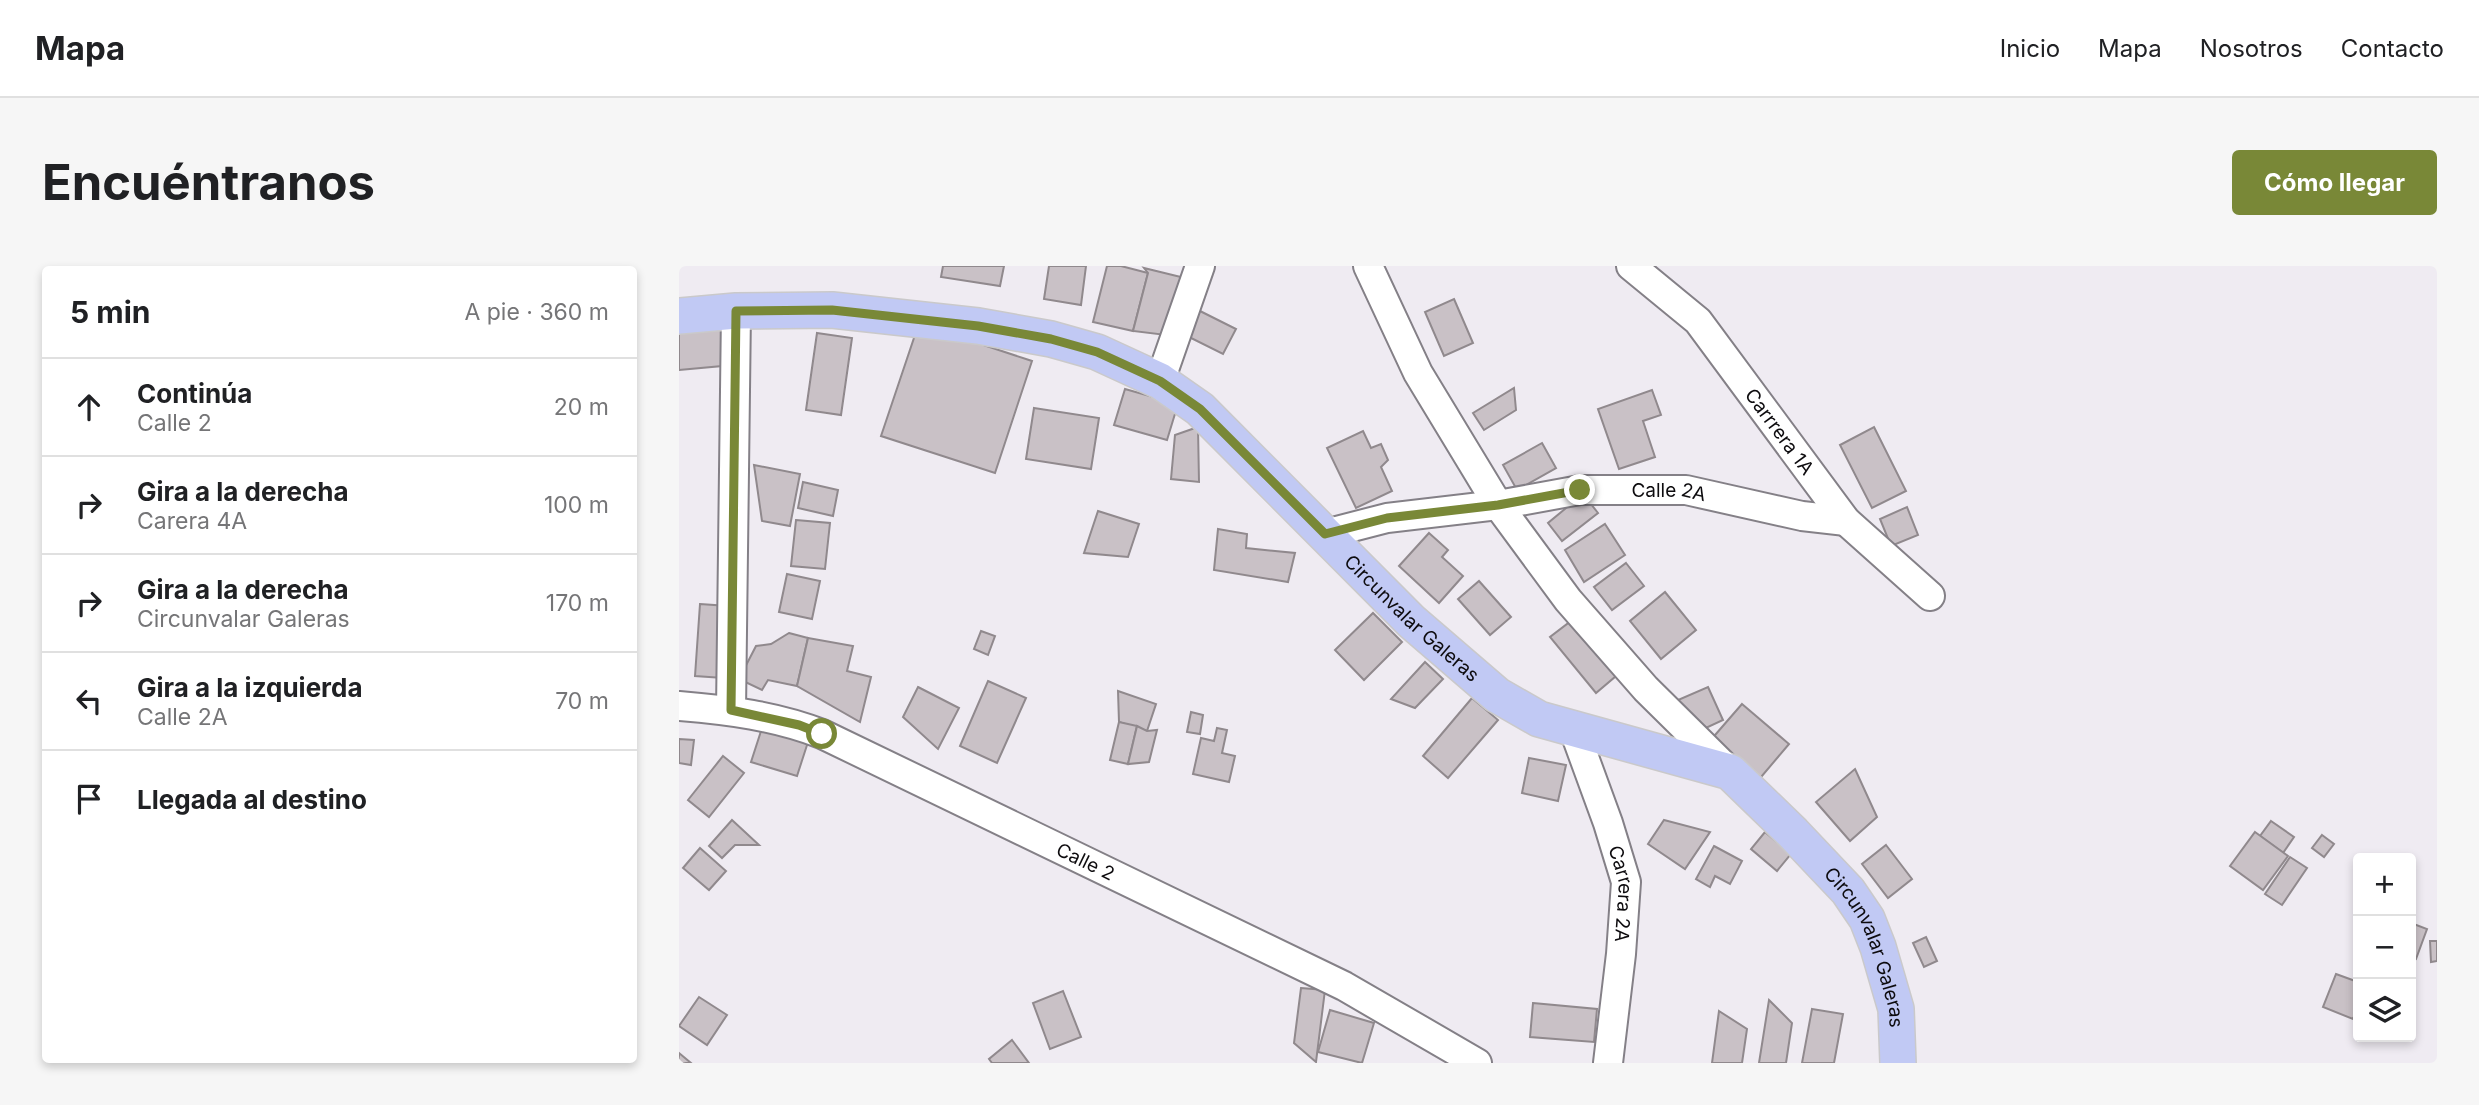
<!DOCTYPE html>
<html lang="es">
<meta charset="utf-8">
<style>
:root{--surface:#fff;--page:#f6f6f6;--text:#202124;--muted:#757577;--line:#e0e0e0;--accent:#798837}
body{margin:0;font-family:Inter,sans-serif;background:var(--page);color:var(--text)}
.controls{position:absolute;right:21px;bottom:21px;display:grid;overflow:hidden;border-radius:7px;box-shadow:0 4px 10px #0003}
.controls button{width:63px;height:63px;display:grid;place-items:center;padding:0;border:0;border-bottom:2px solid var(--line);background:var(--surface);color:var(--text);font:35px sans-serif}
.stop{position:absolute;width:21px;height:21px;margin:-16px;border:5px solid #798837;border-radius:50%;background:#fff}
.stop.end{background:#798837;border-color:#fff;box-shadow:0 2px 7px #0008}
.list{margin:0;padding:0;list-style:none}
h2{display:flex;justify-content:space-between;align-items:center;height:91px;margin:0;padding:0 28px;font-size:30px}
h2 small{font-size:23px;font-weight:400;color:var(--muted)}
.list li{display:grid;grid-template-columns:46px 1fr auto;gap:21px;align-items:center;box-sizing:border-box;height:98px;padding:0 28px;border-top:2px solid var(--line)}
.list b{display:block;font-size:26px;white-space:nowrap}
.list p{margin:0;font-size:23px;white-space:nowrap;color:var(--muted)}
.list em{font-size:23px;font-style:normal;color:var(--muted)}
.icon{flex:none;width:38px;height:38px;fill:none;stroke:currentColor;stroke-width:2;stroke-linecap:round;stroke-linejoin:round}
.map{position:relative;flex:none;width:1758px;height:797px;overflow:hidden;border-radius:7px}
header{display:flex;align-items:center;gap:42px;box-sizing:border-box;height:98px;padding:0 35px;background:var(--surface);border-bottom:2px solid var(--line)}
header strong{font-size:33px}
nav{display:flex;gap:38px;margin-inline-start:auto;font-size:24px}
.intro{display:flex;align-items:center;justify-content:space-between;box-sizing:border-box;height:168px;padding:0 42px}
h1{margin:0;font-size:49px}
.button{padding:18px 32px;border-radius:7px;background:var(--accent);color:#fff;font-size:24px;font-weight:700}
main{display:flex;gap:42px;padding:0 42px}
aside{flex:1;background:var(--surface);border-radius:7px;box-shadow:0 4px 10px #0003}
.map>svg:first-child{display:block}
.building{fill:#c9c1c6;stroke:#90898d;stroke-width:2}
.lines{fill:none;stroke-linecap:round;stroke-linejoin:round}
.minor-casing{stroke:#848087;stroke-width:32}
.major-casing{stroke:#cac9ca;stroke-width:38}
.minor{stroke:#fff;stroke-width:28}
.major{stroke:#c1c9f4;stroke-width:35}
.route{stroke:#798837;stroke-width:9}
.labels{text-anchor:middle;stroke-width:6;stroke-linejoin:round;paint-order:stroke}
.street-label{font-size:19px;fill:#0d0b0e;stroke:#fcf9ff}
</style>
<header>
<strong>Mapa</strong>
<nav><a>Inicio</a><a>Mapa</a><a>Nosotros</a><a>Contacto</a></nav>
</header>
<div class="intro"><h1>Encuéntranos</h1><a class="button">Cómo llegar</a></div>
<main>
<aside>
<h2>5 min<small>A pie · 360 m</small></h2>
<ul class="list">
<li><svg class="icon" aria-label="ahead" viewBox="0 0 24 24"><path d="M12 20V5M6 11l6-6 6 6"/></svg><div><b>Continúa</b><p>Calle 2</p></div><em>20 m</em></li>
<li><svg class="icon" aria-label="right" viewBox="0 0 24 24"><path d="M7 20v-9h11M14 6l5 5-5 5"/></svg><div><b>Gira a la derecha</b><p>Carera 4A</p></div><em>100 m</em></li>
<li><svg class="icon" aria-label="right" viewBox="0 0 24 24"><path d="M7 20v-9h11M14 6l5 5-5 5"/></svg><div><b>Gira a la derecha</b><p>Circunvalar Galeras</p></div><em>170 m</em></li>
<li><svg class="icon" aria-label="left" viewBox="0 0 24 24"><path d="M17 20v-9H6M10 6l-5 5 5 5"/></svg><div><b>Gira a la izquierda</b><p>Calle 2A</p></div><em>70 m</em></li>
<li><svg class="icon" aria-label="arrive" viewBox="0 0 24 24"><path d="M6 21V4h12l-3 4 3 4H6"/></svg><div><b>Llegada al destino</b></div></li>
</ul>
</aside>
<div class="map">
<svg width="1758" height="797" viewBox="0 0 1758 797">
<rect width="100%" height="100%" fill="#efebf2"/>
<!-- building -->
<g class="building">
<path d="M 264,0 L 325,0 L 321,20 L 262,11 Z"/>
<path d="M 370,0 L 407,0 L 402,39 L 365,33 Z"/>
<path d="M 428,0 L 442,0 L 469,7 L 454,65 L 414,56 Z"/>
<path d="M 465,2 L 510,13 L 495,70 L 454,65 L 469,7 Z"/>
<path d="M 775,33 L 794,77 L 765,90 L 746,46 Z"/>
<path d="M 517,43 L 557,63 L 544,88 L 504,68 Z"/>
<path d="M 250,61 L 353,95 L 316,207 L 202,170 L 236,69 Z"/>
<path d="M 50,62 L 54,99 L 0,104 L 0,67 Z"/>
<path d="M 138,67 L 173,72 L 162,149 L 127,144 Z"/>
<path d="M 835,122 L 837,144 L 805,164 L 794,147 Z"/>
<path d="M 446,123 L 499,138 L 488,174 L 435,159 Z"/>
<path d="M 973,124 L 982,149 L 964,155 L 976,191 L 940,203 L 919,143 Z"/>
<path d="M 355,142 L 420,152 L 412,203 L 347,193 Z"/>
<path d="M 519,161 L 520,216 L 492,213 L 496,169 Z"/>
<path d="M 1195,161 L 1227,225 L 1193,242 L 1161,179 Z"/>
<path d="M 684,165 L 692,182 L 702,178 L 709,194 L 702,201 L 713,225 L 677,242 L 648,182 Z"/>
<path d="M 863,177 L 877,202 L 838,224 L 824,199 Z"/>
<path d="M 75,199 L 121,208 L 111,260 L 83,255 Z"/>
<path d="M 124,216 L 159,224 L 154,250 L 119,242 Z"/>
<path d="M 904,228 L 919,247 L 883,275 L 869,257 Z"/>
<path d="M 1228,241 L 1239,269 L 1212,280 L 1201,253 Z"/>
<path d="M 419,245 L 460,258 L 449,291 L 405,287 Z"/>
<path d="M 117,254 L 151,257 L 146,303 L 112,300 Z"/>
<path d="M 926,258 L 946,289 L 905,316 L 886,284 Z"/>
<path d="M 539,263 L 568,268 L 567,282 L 616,287 L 609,316 L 535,304 Z"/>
<path d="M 750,267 L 769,284 L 763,291 L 784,310 L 760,337 L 720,300 Z"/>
<path d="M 947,297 L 965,320 L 933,344 L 915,321 Z"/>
<path d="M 108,308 L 141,315 L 133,353 L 100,346 Z"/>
<path d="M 800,315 L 832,351 L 811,369 L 779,333 Z"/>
<path d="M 986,326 L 1017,364 L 982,393 L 951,355 Z"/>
<path d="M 21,338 L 49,340 L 44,412 L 16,410 Z"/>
<path d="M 694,347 L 723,376 L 685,414 L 656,384 Z"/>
<path d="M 892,355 L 937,410 L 917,427 L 871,371 Z"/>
<path d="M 302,365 L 316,370 L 309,389 L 295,383 Z"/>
<path d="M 110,367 L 129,372 L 118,420 L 89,414 L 83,424 L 60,413 L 77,380 L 92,378 Z"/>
<path d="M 129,372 L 174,380 L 168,405 L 192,411 L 181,456 L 118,420 Z"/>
<path d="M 746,396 L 764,413 L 736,442 L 712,433 Z"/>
<path d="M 309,415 L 347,432 L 318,497 L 281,480 Z"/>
<path d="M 239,421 L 280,442 L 259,483 L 224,451 Z"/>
<path d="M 1029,421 L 1044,454 L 1014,468 L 999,434 Z"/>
<path d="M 439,425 L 477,438 L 468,465 L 440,456 Z"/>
<path d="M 793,432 L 819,454 L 769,512 L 744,490 Z"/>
<path d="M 1063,438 L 1110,478 L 1077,517 L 1030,476 Z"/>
<path d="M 512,446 L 524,449 L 521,468 L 508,466 Z"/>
<path d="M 440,456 L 458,460 L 449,498 L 431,494 Z"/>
<path d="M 458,460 L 468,465 L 478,464 L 470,496 L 449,498 Z"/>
<path d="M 83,462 L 129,476 L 118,510 L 72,496 Z"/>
<path d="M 538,462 L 548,464 L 543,487 L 556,490 L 550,516 L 514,508 L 522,472 L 535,475 Z"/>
<path d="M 0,473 L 15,474 L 12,499 L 0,497 Z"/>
<path d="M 44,490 L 65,507 L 30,551 L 9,534 Z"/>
<path d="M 850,492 L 887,499 L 879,535 L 843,527 Z"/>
<path d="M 1176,503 L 1198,551 L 1171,575 L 1137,536 Z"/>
<path d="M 53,554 L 80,579 L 56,579 L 43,592 L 30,580 Z"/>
<path d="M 985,554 L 1031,566 L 1006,603 L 969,578 Z"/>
<path d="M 1592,555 L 1615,571 L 1604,587 L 1581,570 Z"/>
<path d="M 1086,566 L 1112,588 L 1098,605 L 1072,583 Z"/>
<path d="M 1576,566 L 1609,590 L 1584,624 L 1551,600 Z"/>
<path d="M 1643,569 L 1655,578 L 1645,591 L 1633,582 Z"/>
<path d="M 1207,579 L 1233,613 L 1209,632 L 1183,598 Z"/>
<path d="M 1035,580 L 1063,595 L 1051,618 L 1036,610 L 1031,621 L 1017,613 Z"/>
<path d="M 21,582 L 47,605 L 30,624 L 4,602 Z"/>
<path d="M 1611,591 L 1628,602 L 1603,639 L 1586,628 Z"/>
<path d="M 1732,657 L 1748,663 L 1737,693 L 1732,691 Z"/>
<path d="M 1247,671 L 1258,695 L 1245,701 L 1234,677 Z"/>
<path d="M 1751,675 L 1758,675 L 1758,695 L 1752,696 Z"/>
<path d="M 1657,708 L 1679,716 L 1679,741 L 1674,753 L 1644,741 Z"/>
<path d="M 622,722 L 646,724 L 637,796 L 615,777 Z"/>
<path d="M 384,725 L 402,771 L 371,783 L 354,737 Z"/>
<path d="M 20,731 L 48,749 L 28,779 L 0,760 Z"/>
<path d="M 1090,734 L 1113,757 L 1107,797 L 1080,797 Z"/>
<path d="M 854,737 L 918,743 L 915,776 L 851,771 Z"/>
<path d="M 1133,743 L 1164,748 L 1155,797 L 1123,797 Z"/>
<path d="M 651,744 L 695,757 L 683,797 L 639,786 Z"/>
<path d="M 1040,745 L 1068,763 L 1063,797 L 1033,797 Z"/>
<path d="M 333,774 L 350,797 L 313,797 L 310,793 Z"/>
<path d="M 0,787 L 12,797 L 0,797 Z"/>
</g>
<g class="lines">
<defs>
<g id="minor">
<path d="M 689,0 L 739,107 L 819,239 L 889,334 L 967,423 L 1051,506"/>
<path id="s1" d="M 952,0 L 1019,55 L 1167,255 L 1251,330"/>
<path d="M 481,115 L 521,0"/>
<path id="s2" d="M 646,268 L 708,252 L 819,239 L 901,224 L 1007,224 L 1123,250 L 1167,255"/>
<path id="s3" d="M 0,440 C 49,444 97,450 143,468 L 665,720 L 798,797"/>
<path d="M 52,445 L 57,45"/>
<path id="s4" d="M 895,464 L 929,557 L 947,616 L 942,688 L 929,797"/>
</g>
<g id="major">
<path id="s5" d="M 0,50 L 57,45 L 153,44 L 299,60 L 372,73 L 418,86 L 481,115 L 521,143 L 732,355 L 818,429 L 860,453 L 1051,506 L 1114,567 L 1169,625 L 1188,653 L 1199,681 L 1217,743 L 1219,797"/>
</g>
</defs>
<!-- minor casing -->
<use href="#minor" class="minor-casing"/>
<!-- major casing -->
<use href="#major" class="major-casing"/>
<!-- minor -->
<use href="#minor" class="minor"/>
<!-- major -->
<use href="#major" class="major"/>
</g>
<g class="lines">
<!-- route -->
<path class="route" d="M 143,468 L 120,459 L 52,444 L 57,45 L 153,44 L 299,60 L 372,73 L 418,86 L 481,115 L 521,143 L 646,268 L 708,252 L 819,239 L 901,224"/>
</g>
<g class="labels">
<!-- street labels -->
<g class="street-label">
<text dy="7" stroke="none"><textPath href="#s1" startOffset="224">Carrrera 1A</textPath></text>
<text dy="7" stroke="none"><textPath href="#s2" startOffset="348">Calle 2A</textPath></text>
<text dy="7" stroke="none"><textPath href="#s5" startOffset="838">Circunvalar Galeras</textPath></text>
<text dy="7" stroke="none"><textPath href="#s3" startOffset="439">Calle 2</textPath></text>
<text dy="7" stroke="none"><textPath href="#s4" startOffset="172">Carrera 2A</textPath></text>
<text dy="7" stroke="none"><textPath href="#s5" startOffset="1426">Circunvalar Galeras</textPath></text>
</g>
</g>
</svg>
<div class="controls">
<button>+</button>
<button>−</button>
<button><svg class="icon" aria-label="layers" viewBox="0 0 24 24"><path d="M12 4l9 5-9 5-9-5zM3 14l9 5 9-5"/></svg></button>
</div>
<div class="stop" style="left:143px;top:468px"></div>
<div class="stop end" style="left:901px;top:224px"></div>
</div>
</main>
